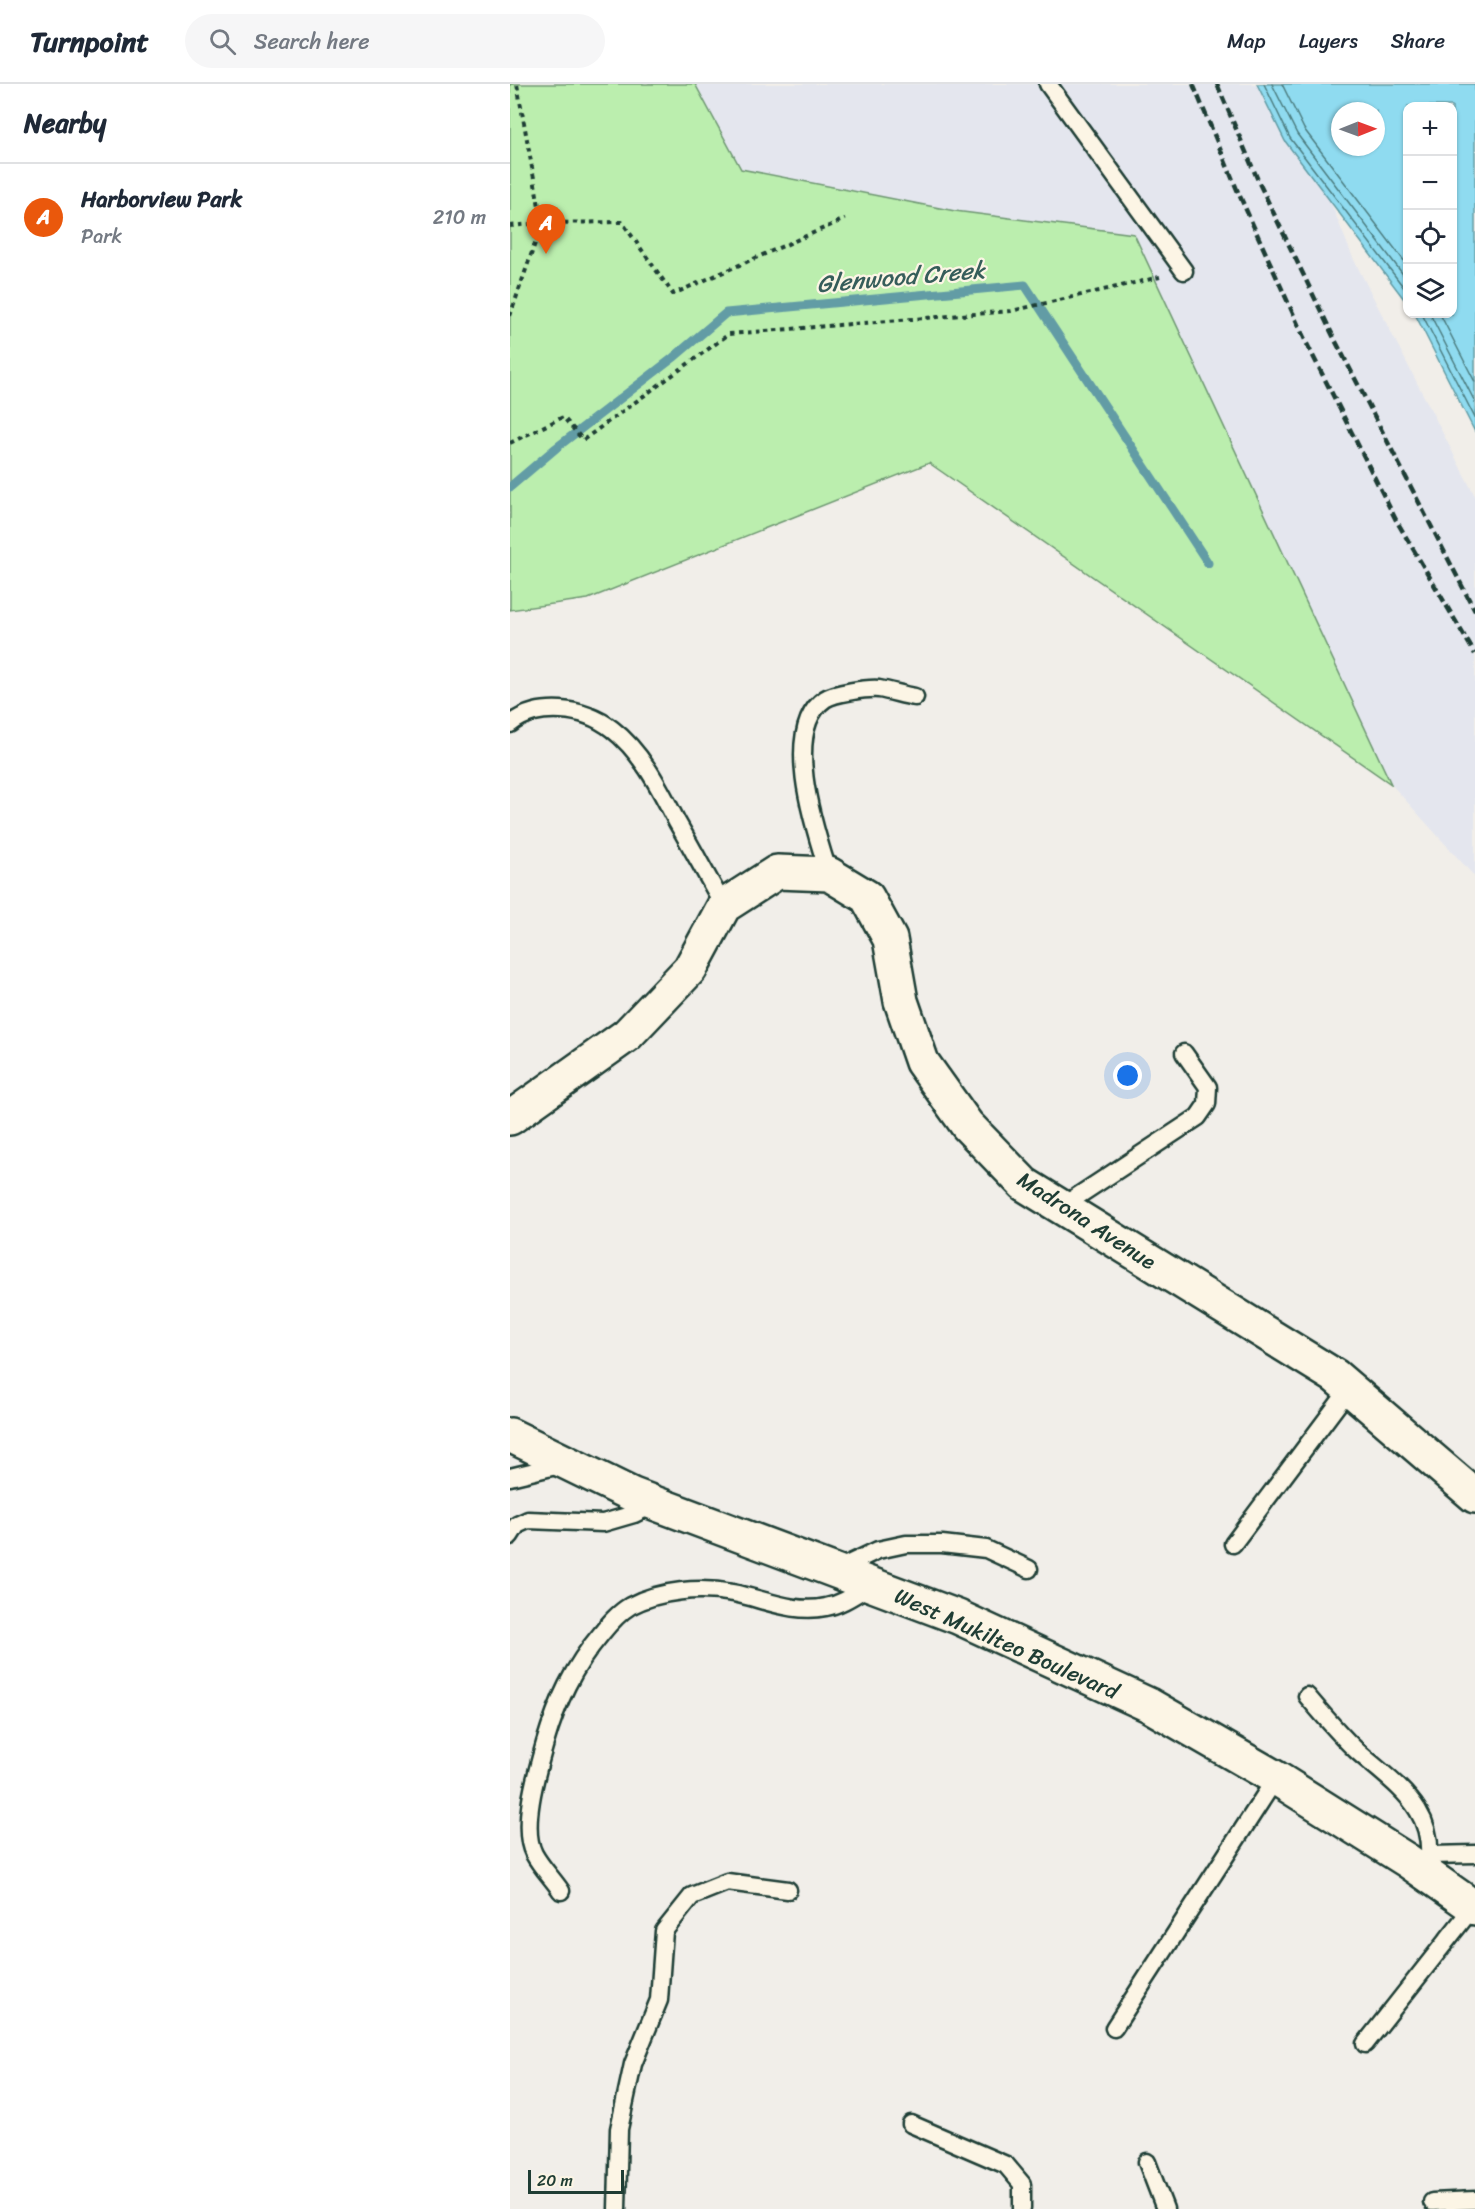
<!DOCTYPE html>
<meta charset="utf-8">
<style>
:root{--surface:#fff;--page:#f6f6f7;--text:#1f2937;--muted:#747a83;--line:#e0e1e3;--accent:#ea580c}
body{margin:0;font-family:Sriracha,sans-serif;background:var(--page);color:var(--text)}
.controls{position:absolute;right:18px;top:18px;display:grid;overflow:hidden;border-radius:12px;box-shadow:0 2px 4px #0004}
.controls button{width:54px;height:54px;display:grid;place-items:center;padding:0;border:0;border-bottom:2px solid var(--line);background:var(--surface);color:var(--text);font:30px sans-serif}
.compass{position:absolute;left:821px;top:18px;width:54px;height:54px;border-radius:50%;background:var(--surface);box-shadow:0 2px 4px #0004;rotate:89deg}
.scale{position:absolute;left:18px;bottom:15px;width:96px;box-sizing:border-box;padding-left:6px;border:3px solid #1f3d34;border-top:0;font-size:16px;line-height:21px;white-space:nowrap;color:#1f3d34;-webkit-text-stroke:4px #fcf5e5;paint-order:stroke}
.you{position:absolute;left:618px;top:992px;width:21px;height:21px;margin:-15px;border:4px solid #fff;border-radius:50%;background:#1a73e8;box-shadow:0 0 0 9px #1a73e833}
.badge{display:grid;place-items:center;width:39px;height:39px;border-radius:50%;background:var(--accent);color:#fff;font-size:20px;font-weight:700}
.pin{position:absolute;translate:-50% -50px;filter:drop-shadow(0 2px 3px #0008)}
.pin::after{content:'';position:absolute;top:32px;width:21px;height:18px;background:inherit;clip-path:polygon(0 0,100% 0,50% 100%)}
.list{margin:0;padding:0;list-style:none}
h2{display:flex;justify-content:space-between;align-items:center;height:78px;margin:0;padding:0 24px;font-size:26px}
h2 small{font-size:20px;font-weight:400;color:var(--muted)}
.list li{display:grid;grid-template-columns:39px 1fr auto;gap:18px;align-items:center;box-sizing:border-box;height:108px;padding:0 24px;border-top:2px solid var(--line)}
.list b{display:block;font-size:22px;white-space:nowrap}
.list p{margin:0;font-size:20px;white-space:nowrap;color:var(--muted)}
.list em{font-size:20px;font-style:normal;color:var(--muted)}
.icon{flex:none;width:33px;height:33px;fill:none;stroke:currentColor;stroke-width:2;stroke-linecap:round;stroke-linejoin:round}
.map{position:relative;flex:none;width:965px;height:2125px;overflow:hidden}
header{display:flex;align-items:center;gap:36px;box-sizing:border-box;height:84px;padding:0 30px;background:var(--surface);border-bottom:2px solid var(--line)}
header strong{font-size:28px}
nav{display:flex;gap:33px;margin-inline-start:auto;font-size:21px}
.search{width:420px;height:54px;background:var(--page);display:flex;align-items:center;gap:15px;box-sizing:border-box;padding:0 21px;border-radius:33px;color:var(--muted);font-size:22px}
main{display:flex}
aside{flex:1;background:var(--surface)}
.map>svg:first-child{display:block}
.built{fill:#e4e6ee}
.green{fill:#bbeeae;stroke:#6d9671;stroke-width:1.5}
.water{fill:#8fdbf0;stroke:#629ca5;stroke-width:1.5;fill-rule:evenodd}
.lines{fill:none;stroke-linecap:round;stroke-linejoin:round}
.shore{stroke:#4c7c7f;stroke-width:1.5}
.stream{stroke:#629ca5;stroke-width:9}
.lane-casing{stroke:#1f3d34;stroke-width:21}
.street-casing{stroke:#1f3d34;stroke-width:38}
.secondary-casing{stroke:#1f3d34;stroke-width:38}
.path{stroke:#1f3d34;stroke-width:4;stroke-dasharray:4.5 4.5;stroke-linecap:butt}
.lane{stroke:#fcf5e5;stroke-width:16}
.street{stroke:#fcf5e5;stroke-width:33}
.secondary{stroke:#fcf5e5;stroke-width:33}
.rail{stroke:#1f3d34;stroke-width:4.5;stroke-dasharray:9 4.5;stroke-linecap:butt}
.labels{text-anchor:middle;stroke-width:4.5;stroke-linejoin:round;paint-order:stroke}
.street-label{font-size:22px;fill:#1f3d34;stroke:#fcf5e5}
.water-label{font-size:24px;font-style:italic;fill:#355d5a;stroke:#fcf5e5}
</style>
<header>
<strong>Turnpoint</strong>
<div class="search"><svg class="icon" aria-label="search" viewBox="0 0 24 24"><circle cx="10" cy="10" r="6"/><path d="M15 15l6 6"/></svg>Search here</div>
<nav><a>Map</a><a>Layers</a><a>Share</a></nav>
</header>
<main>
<aside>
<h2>Nearby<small></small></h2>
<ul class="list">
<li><span class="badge">A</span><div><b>Harborview Park</b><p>Park</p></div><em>210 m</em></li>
</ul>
</aside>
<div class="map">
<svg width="965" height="2125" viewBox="0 0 965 2125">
<rect width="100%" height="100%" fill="#f1eee9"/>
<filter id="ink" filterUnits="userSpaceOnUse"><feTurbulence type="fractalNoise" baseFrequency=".0167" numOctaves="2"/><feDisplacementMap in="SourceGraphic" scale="12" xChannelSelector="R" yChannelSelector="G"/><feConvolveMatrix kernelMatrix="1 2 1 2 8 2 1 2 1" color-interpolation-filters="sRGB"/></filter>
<g filter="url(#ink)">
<!-- built -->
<path class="built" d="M 185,0 L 773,0 L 843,174 L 965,412 L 965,793 L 881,700 L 624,150 L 445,127 L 231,85 Z"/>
<!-- green -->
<path class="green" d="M 0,0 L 185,0 L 231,85 L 445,127 L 624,150 L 881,700 L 419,379 L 78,515 L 0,526 Z"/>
<!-- water -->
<path class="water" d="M 747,0 L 965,0 L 965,348 L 905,230 L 942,230 L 942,22 L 898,22 L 897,219 L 775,57 ZM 830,27 L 866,27 L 866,63 L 830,63 Z"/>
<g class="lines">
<!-- shore -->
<g class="shore">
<path d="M 754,0 L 780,54 L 898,209"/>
<path d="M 762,0 L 787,50 L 898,197"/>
<path d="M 772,0 L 794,45 L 898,182"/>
<path d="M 912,230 L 965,334"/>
<path d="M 920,230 L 965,318"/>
<path d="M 930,230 L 965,298"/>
</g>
<!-- stream -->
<path class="stream" d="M 0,403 L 46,364 L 163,274 L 216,229 L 515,201 L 698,479"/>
<defs>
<g id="lane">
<path d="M 538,0 L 674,187"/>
<path d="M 0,640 C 16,628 31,625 51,626 C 69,627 88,634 102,645 C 132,668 150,705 167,738 C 183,766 198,794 214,822"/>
<path d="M 319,790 C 306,749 270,646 315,615 C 324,609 357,604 369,605 C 381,607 393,611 405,613"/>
<path d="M 551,1123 L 688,1033 L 697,1020 L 698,1003 L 674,969"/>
<path d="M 0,1393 L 54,1380"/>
<path d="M 0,1452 L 7,1441 L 18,1436 L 93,1439 L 124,1430 L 144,1420"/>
<path d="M 723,1460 L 840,1304"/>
<path d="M 326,1486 L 368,1466 L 396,1460 L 432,1460 L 476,1465 L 519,1485"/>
<path d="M 797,1612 C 813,1631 829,1650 847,1667 C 889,1704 930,1727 917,1790"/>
<path d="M 921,1771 L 965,1770"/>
<path d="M 51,1807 C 43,1795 31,1783 24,1770 C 10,1743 27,1687 35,1659 C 47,1618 63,1583 91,1550 C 99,1540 108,1529 120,1522 C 150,1506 190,1503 223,1509 C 254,1515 284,1530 316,1523 C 333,1520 347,1509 361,1501"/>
<path d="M 604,1944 L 766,1694"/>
<path d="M 855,1960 L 963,1823"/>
<path d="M 401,2040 L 496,2081 L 512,2100 L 512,2125"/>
<path d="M 637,2078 L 655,2125"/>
<path d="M 922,2118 L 965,2116"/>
<path d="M 107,2125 L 109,2045 L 123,1980 L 149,1916 L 154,1847 L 182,1812 L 217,1798 L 278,1806"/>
</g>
<path id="street" d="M 0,1034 L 117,951 L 180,885 L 214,822 L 267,788 L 319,790 L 357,813 L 380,855 L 391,917 L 412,978 L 457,1041 L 514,1100 L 825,1292 L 965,1412"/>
<path id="secondary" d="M 0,1351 L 123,1411 L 448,1533 L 639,1621 L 766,1694 L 898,1777 L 965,1824"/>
</defs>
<!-- lane casing -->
<use href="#lane" class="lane-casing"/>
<!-- street casing -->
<use href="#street" class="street-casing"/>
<!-- secondary casing -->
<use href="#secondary" class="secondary-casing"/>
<!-- path -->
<g class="path">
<path d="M 0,142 L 32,139 L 112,138 L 163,210 L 335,135"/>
<path d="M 0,232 L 32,139 L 7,0"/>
<path d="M 0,359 L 53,333 L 73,356 L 219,250 L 501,227 L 650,193"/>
</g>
<!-- lane -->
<use href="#lane" class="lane"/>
<!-- street -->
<use href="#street" class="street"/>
<!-- secondary -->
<use href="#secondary" class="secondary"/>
<!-- rail -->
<g class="rail">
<path d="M 683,0 L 728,108 L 796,258 L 886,436 L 965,570"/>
<path d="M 707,0 L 750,101 L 824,254 L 965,527"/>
</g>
</g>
</g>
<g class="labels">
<!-- street labels -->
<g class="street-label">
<text transform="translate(577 1136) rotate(33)" y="8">Madrona Avenue</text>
<text transform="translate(497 1559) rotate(24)" y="8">West Mukilteo Boulevard</text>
</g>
<!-- water labels -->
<g class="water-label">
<text transform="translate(391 193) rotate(-5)" y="8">Glenwood Creek</text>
</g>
</g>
</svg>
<div class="controls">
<button>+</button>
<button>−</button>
<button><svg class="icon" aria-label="locate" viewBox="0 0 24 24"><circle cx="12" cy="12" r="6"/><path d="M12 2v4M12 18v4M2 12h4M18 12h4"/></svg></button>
<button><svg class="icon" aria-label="layers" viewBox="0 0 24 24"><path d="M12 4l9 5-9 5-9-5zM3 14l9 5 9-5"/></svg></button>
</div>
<svg class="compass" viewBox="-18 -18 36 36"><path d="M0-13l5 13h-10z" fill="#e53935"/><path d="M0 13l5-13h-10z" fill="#747a83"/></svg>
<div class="scale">20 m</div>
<div class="you"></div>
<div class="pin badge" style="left:36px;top:170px">A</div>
</div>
</main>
